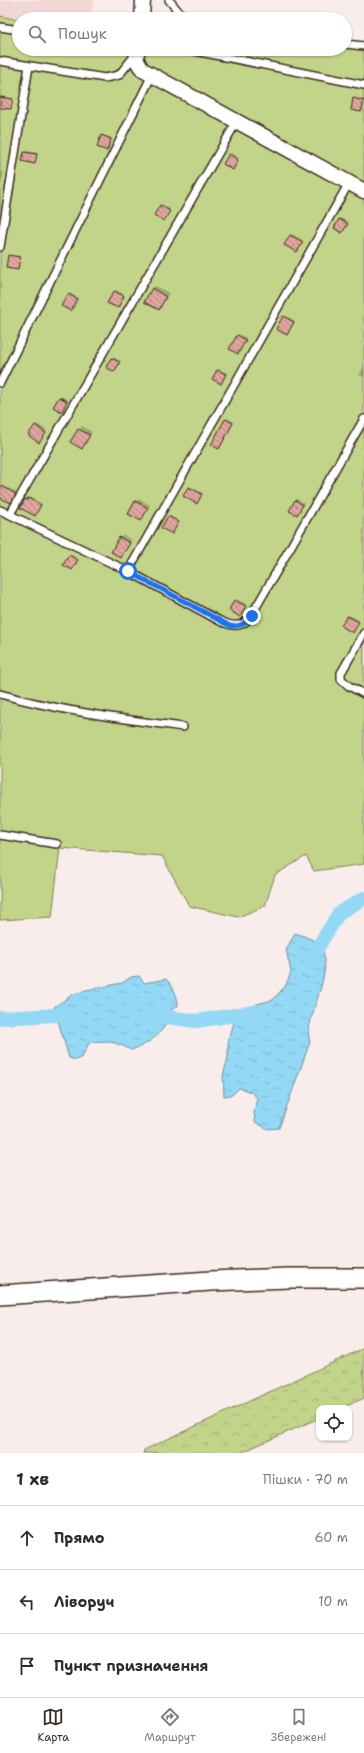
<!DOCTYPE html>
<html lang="uk">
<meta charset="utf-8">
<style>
:root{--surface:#fff;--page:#f7f7f7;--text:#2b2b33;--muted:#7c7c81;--line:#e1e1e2;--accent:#3b2a1e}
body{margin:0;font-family:"Shantell Sans",sans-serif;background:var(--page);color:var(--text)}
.controls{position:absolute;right:12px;bottom:12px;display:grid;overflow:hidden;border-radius:8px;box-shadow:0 1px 3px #0004}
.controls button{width:36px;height:36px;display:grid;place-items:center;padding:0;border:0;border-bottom:1px solid var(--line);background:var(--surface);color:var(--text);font:20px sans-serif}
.stop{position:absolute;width:12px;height:12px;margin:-9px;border:3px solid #1a73e8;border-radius:50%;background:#fff}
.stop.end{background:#1a73e8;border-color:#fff;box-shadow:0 1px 4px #0008}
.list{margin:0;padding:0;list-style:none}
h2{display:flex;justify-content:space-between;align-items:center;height:52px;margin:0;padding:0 16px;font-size:17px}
h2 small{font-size:13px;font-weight:400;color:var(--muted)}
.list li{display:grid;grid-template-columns:26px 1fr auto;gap:12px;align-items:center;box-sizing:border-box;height:64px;padding:0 16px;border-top:1px solid var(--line)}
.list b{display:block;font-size:15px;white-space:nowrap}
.list em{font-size:13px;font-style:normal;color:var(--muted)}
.icon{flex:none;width:22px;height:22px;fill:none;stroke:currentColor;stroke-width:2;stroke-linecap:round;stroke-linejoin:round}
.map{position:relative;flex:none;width:364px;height:1453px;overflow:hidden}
.search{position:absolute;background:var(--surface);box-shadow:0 1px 3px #0004;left:12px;right:12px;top:12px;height:44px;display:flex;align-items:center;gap:10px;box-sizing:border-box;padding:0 14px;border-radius:22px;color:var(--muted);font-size:15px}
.sheet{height:244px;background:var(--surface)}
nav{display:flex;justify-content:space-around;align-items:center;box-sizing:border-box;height:56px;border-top:1px solid var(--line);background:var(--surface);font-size:11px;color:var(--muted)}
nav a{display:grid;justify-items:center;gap:2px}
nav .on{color:var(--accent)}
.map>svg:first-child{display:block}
.built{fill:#f2d8d5}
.green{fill:#c2d489;stroke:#7e7f54}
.forest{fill:url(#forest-crowns);stroke:#7e7f54}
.water{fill:url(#water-ripples);stroke:#70929f}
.shadow{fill:#0003}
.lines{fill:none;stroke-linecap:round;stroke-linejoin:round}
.canal{stroke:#93d8f5;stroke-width:14}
.building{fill:url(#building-back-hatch);stroke:#3b2a1e}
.lane-casing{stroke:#3b2a1e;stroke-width:10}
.street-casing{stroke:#3b2a1e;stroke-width:17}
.secondary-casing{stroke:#3b2a1e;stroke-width:22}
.lane{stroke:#fff;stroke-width:7}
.street{stroke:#fff;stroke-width:14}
.secondary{stroke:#fff;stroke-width:19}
.route{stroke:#1a73e8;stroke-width:5}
</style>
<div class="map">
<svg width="364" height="1453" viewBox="0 0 364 1453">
<defs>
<pattern id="forest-crowns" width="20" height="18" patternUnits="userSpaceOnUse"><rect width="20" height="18" fill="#c2d489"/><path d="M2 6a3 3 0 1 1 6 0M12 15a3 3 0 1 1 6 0" fill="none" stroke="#a8b676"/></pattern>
<pattern id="water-ripples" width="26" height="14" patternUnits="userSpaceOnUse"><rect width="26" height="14" fill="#93d8f5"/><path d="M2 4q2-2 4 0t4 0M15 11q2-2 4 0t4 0" fill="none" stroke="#80bad2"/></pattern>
<pattern id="building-back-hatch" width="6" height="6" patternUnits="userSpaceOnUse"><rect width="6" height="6" fill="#e0a69e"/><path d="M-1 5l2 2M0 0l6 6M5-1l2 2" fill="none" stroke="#b78780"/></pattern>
</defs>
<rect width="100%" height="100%" fill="#f9edec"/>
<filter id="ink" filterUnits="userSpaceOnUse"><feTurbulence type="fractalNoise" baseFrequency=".025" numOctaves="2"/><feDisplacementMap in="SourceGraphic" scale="8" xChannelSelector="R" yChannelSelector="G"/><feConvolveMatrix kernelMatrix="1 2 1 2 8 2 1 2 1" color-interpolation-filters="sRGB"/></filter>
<g filter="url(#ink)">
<!-- built -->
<path class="built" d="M 0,0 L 94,0 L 90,19 L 19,20 L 0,16 Z"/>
<!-- green -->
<path class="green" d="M 0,16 L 19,20 L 19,49 L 345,49 L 345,43 L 364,45 L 364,864 L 314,871 L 306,856 L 275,875 L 265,906 L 238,917 L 189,906 L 162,856 L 60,848 L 52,917 L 0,920 Z"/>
<!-- forest -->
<path class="forest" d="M 364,1348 L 364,1398 L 342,1408 L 319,1408 L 319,1418 L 240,1453 L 143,1453 L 144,1450 Z"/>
<!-- water -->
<g class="water">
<path d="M 295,933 C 303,936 315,939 320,946 C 335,966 311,1008 309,1030 C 308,1034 309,1038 310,1042 L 279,1128 L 268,1129 L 255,1122 L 254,1113 L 257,1098 L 251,1092 L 239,1088 L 232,1095 L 224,1096 L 223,1076 L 228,1057 L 228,1043 L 234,1022 L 241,1014 L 257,1004 L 273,1000 L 286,985 L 291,972 L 286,950 Z"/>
<path d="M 139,976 L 144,983 L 166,979 C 173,986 178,996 178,1006 L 171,1010 C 168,1030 149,1045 131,1050 C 117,1042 104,1039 89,1043 L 82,1057 L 76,1060 L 69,1058 L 54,1007 L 72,995 L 86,990 L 122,983 L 131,977 Z"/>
</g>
<!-- shadow -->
<g class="shadow">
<path d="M 2,96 L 13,98 L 11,108 L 0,107 Z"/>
<path d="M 355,98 L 364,99 L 361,111 L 354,99 Z"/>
<path d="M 103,135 L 112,138 L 108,148 L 102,136 Z"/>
<path d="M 26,151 L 38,153 L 35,163 L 23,160 Z"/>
<path d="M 231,153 L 239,158 L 234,167 L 230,155 Z"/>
<path d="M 0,171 L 4,172 L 1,184 L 0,184 Z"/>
<path d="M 162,204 L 170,209 L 165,218 L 161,206 Z"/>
<path d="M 341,218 L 348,222 L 343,230 L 335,228 Z"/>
<path d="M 292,234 L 303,240 L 298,250 L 291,236 Z"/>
<path d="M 10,255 L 21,256 L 18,269 L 9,256 Z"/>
<path d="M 155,286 L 169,293 L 159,309 L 152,289 Z"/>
<path d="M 116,290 L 125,295 L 119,306 L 109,302 Z"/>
<path d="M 70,293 L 78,298 L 72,309 L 63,306 Z"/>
<path d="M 285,315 L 295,321 L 287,334 L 284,317 Z"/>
<path d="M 239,334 L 246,338 L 239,351 L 237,335 Z"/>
<path d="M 113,357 L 120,361 L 115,369 L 107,367 Z"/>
<path d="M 364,366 L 364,377 L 359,375 Z"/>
<path d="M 219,369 L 227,373 L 222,381 L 213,378 Z"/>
<path d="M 61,396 L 68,400 L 63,410 L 60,397 Z"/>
<path d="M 227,418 L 234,422 L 220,447 L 226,419 Z"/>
<path d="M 37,424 L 47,431 L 40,441 L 29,435 Z"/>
<path d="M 82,426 L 92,432 L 82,448 L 72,442 Z"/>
<path d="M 4,486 L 16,492 L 12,500 L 0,497 L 0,493 Z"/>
<path d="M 190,486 L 202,493 L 198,501 L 184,496 Z"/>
<path d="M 30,497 L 42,504 L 36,514 L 21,507 L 26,499 Z"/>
<path d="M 139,499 L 150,505 L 141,520 L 136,502 Z"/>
<path d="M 297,499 L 304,503 L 297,514 L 295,501 Z"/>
<path d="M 170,516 L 179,521 L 172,533 L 169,517 Z"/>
<path d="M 123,535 L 132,540 L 121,557 L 120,538 Z"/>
<path d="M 71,555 L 78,559 L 73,568 L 70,556 Z"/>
<path d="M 236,599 L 246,604 L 241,614 L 230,610 Z"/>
<path d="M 349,615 L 359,620 L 354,630 L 342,626 Z"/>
</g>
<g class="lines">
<!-- canal -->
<g class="canal">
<path d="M 310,960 L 339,913 L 364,898"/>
<path d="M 152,1015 L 196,1021 L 260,1011"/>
<path d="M 0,1018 L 75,1014"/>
</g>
</g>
<!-- building -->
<g class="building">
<path d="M 0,97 L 13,99 L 11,109 L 0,108 Z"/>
<path d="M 353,98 L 364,101 L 361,112 L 351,110 Z"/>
<path d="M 101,135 L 111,139 L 107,151 L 97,147 Z"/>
<path d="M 24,152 L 37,154 L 35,164 L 22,161 Z"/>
<path d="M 229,154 L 238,160 L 233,170 L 223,164 Z"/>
<path d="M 160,205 L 170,211 L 164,221 L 154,215 Z"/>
<path d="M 339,219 L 348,224 L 342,233 L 334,228 Z"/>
<path d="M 290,235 L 303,242 L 297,252 L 284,245 Z"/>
<path d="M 8,255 L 20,257 L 18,270 L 6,268 Z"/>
<path d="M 152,288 L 166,297 L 159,310 L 144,302 Z"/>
<path d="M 114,291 L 124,296 L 118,308 L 107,303 Z"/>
<path d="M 68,294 L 77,299 L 71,311 L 61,306 Z"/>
<path d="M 283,316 L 294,322 L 287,335 L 276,329 Z"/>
<path d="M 237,335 L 246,340 L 238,354 L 229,349 Z"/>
<path d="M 111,358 L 120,362 L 114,372 L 106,367 Z"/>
<path d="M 217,370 L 226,374 L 221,384 L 212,379 Z"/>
<path d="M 59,397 L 67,401 L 62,412 L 53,407 Z"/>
<path d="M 225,419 L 233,423 L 219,449 L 211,445 Z"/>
<path d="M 35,425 L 46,433 L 39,443 L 28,435 Z"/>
<path d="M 78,429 L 90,435 L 82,449 L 70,442 Z"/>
<path d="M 0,485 L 16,494 L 11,503 L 0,498 Z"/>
<path d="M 188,487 L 202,494 L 197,504 L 183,496 Z"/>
<path d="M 28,498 L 41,505 L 35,516 L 20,508 L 25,499 L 27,500 Z"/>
<path d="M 295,500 L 303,505 L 297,515 L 289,511 Z"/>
<path d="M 135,501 L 148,508 L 141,521 L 128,514 Z"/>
<path d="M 168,516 L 179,522 L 172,534 L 161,528 Z"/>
<path d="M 119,537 L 130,543 L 121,558 L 111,552 Z"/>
<path d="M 69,555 L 78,560 L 72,570 L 63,565 Z"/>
<path d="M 234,600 L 246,606 L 240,617 L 229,610 Z"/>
<path d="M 347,616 L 359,622 L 353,633 L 341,626 Z"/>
</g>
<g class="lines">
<defs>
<g id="lane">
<path d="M 169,0 L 179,12 L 189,19"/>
<path d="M 0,27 L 19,30"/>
<path d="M 345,44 L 364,46"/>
<path d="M 185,49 L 364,85"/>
<path d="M 0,61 L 105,78 L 119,75 L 136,54"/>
<path d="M 0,247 L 29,66"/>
<path d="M 0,383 L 152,75"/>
<path d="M 0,510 L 128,571 L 220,621 C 233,627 242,628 251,616 L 364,419"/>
<path d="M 10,514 L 237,121"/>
<path d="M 128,571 L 349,183"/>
<path d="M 364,633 L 341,673 L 341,679 L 349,686 L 364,694"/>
<path d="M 0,694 C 60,711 122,719 183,727"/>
<path d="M 0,835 L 57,844"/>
</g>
<g id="street">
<path d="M 142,19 L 143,0"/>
<path d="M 138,49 C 135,58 137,63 143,70 L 364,191"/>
</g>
<path id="secondary" d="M 0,1295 L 211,1281 L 289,1278 L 364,1278"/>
</defs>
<!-- lane casing -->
<use href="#lane" class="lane-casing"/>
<!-- street casing -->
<use href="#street" class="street-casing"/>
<!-- secondary casing -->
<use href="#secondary" class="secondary-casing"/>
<!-- lane -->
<use href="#lane" class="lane"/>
<!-- street -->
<use href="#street" class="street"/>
<!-- secondary -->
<use href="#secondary" class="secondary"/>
</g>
</g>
<g class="lines" filter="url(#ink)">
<!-- route -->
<path class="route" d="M 128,571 L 230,626 C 240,627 245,624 252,616"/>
</g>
</svg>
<div class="controls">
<button><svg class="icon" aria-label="locate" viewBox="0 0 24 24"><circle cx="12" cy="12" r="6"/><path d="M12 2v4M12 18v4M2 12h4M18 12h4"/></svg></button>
</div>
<div class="stop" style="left:128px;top:571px"></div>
<div class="stop end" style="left:252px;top:616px"></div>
<div class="search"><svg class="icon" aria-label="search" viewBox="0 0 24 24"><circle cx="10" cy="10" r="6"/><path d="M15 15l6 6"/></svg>Пошук</div>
</div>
<section class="sheet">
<h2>1 хв<small>Пішки · 70 m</small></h2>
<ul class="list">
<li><svg class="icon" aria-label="ahead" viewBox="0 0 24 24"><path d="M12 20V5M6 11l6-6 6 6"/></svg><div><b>Прямо</b></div><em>60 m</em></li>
<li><svg class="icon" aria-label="left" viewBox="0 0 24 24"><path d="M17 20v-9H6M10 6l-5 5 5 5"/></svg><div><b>Ліворуч</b></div><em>10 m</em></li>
<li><svg class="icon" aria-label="arrive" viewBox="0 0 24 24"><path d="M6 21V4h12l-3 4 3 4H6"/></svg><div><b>Пункт призначення</b></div></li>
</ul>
</section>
<nav>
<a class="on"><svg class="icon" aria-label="map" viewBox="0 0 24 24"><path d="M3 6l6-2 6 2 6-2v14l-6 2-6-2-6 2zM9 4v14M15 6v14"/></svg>Карта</a>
<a><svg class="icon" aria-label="directions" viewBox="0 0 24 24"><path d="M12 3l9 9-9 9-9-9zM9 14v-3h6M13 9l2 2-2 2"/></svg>Маршрут</a>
<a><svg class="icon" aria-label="saved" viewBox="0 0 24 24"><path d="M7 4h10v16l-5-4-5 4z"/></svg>Збережені</a>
</nav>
